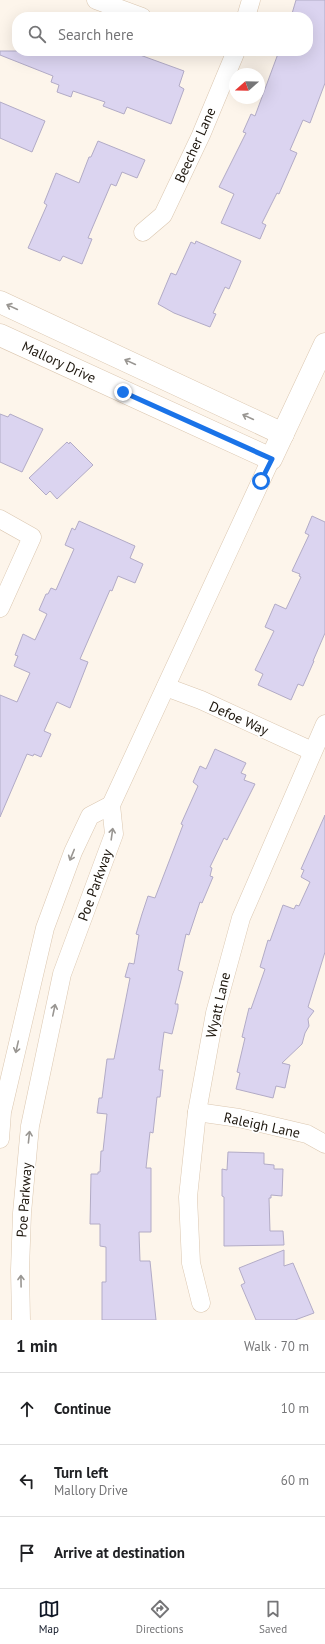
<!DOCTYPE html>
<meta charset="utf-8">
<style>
:root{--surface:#fff;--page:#f2f2f2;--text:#202124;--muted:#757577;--line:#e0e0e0;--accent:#111827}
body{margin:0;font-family:"PT Sans",sans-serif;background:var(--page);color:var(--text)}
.compass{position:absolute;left:229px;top:68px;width:36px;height:36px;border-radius:50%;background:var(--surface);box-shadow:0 4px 16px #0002;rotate:250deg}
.stop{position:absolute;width:12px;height:12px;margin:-9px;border:3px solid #1a73e8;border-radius:50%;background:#fff}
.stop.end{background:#1a73e8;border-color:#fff;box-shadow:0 1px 4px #0008}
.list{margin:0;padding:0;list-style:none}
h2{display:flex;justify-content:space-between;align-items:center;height:52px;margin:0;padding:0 16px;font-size:17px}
h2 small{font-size:13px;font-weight:400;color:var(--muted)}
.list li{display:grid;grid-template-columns:26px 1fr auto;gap:12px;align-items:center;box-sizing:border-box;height:72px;padding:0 16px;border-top:1px solid var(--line)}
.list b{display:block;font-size:15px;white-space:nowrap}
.list p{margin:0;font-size:13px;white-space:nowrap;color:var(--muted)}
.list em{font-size:13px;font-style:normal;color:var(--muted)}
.icon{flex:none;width:22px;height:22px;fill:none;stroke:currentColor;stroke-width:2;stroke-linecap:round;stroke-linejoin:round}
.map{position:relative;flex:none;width:325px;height:1320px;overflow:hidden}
.search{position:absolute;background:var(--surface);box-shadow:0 4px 16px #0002;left:12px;right:12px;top:12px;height:44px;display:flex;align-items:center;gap:10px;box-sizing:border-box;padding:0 14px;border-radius:16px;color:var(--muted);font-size:15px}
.sheet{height:268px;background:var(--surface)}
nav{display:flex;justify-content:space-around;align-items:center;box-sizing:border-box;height:56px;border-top:1px solid var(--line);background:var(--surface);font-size:11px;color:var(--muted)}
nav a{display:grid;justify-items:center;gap:2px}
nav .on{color:var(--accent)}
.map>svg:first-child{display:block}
.building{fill:#dbd4f0;stroke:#b2abc6}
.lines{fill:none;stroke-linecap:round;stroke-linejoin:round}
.street-casing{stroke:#dbc7b0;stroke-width:19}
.secondary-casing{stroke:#dbc7b0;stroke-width:23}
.street{stroke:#fff;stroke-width:18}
.secondary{stroke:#fff;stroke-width:22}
.oneway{stroke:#999692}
.route{stroke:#1a73e8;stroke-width:5}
.labels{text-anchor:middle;stroke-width:3.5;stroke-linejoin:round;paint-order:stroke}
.street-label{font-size:14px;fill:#1d160d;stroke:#fff}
</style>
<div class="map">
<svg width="325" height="1320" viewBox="0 0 325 1320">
<rect width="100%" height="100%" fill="#fdf5eb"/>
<!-- building -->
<g class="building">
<path d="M 296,0 L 325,0 L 325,83 L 310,123 L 303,120 L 290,150 L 297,153 L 279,194 L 277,193 L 262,223 L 266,225 L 260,239 L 221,223 L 234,194 L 219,187 L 246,133 L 243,132 L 251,114 L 255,116 L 279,51 L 308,51 L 308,17 L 291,17 Z"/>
<path d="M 0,51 L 129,51 L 184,71 L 179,86 L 184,89 L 171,124 L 127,107 L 124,114 L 103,106 L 105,102 L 73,91 L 71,97 L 57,92 L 59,85 L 51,82 L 53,76 L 0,55 Z"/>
<path d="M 0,102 L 45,121 L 32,152 L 0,138 Z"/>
<path d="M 98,141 L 145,160 L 137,178 L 122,172 L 116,186 L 111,184 L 88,238 L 92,239 L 82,264 L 63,256 L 60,261 L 28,248 L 47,205 L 44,203 L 56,173 L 79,183 L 89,157 L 91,157 Z"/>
<path d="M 196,241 L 241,261 L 229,289 L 225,287 L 213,313 L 216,314 L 210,327 L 174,313 L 158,304 L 171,273 L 176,275 L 191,242 L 195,244 Z"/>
<path d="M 0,414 L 8,417 L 10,414 L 43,429 L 22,472 L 0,462 Z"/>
<path d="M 67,442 L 69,444 L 70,442 L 93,465 L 57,499 L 50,491 L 46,495 L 29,478 Z"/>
<path d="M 312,516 L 325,522 L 325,633 L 313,661 L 314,661 L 303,686 L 298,684 L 291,700 L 258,685 L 263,674 L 255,670 L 274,631 L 265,627 L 275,604 L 286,609 L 301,577 L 299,576 L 300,574 L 292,571 L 309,535 L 305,533 Z"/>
<path d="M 79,521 L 135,546 L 130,558 L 143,564 L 135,583 L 118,576 L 112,591 L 110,590 L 80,659 L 88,662 L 70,708 L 57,702 L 44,731 L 51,734 L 41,757 L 34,754 L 33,756 L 27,754 L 0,817 L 0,695 L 17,702 L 30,673 L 14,666 L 18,656 L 15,655 L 23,634 L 35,640 L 47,614 L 39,610 L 46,594 L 48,594 L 51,588 L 56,590 L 74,549 L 65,545 L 72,528 L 75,530 Z"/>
<path d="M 215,749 L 246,763 L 241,773 L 246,775 L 244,780 L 255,784 L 227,840 L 224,838 L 210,867 L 212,868 L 210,876 L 213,877 L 202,903 L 200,902 L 189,935 L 186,934 L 178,970 L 183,972 L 175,1004 L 178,1004 L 178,1009 L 172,1034 L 164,1032 L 159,1070 L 163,1070 L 160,1097 L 157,1097 L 153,1133 L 150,1132 L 146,1168 L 151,1168 L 151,1232 L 139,1232 L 140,1261 L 150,1261 L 156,1320 L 102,1320 L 102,1282 L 106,1282 L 106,1247 L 100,1246 L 100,1224 L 90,1224 L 91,1174 L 98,1174 L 98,1172 L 100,1172 L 101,1151 L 103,1151 L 107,1114 L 97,1113 L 99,1098 L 102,1098 L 107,1059 L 114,1059 L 130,978 L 125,977 L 129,963 L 134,964 L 139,935 L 136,934 L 142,914 L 148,896 L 155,898 L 183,825 L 181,824 L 198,786 L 193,782 L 200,766 L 206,769 Z"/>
<path d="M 325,815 L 325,952 L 308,1007 L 314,1011 L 308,1019 L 309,1026 L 305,1033 L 302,1044 L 282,1063 L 290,1065 L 285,1088 L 276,1086 L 273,1098 L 236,1089 L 240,1073 L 237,1072 L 245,1038 L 242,1037 L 249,1008 L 251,1009 L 265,969 L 260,967 L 268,940 L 270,941 L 283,905 L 294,909 L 296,905 L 299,906 L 310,882 L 301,877 L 304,870 L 301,869 Z"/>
<path d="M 228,1152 L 264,1153 L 264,1164 L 274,1165 L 274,1169 L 283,1169 L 282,1196 L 271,1195 L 271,1198 L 269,1198 L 270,1231 L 283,1231 L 284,1245 L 224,1246 L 224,1197 L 222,1196 L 222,1169 L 227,1170 Z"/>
<path d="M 284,1250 L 284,1266 L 293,1263 L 314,1313 L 295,1320 L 256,1320 L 241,1285 L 245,1283 L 239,1268 Z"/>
</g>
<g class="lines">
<defs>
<g id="street">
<path d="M 96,0 L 142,17"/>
<path d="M 246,17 L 251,0"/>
<path d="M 143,232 L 163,215 L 201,135 L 236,51"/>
<path d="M 0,519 L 32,537 L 0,608"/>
<path d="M 166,687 L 201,700 L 312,751"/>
<path d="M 111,805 L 271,459"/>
<path d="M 197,1112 L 239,1118 L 307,1134 L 325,1144"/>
<path d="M 0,1139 L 2,1112 L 45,928 L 73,852 L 90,816 L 111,805"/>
<path d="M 201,1303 L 191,1263 L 188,1197 L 197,1112 L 215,1013 L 241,918 L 325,724"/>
<path d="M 21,1320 L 20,1270 L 22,1213 L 30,1126 L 62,974 L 114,834 L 111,805"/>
</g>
<g id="secondary">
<path d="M 0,302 L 283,434"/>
<path d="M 0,335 L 271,459 L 325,344"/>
</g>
</defs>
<!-- street casing -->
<use href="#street" class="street-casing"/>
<!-- secondary casing -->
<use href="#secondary" class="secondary-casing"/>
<!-- street -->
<use href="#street" class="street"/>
<!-- secondary -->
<use href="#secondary" class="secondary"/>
</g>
<!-- one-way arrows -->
<defs><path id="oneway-shaft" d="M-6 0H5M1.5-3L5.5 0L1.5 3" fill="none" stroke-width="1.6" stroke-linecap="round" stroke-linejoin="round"/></defs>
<g class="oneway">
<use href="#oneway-shaft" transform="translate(12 307) rotate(-155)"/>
<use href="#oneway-shaft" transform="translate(130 362) rotate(-155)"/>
<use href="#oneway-shaft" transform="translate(248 417) rotate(-155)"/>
<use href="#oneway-shaft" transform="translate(112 834) rotate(-82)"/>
<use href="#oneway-shaft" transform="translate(72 855) rotate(112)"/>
<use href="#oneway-shaft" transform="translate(54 1010) rotate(-78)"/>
<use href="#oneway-shaft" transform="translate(17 1047) rotate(103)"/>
<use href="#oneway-shaft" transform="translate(29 1137) rotate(-84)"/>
<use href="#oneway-shaft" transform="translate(21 1281) rotate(-91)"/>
</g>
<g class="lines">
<!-- route -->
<path class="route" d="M 123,392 L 272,459 L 261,481"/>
</g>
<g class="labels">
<!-- street labels -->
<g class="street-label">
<text transform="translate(195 145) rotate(-66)" y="5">Beecher Lane</text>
<text transform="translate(59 362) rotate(25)" y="5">Mallory Drive</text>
<text transform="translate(239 718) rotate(24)" y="5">Defoe Way</text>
<text transform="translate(95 885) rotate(-70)" y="5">Poe Parkway</text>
<text transform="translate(218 1005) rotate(-77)" y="5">Wyatt Lane</text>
<text transform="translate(262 1125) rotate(12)" y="5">Raleigh Lane</text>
<text transform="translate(24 1200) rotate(-86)" y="5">Poe Parkway</text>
</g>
</g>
</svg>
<svg class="compass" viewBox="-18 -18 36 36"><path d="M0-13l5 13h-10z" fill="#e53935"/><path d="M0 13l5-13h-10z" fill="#757577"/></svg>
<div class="stop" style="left:261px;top:481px"></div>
<div class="stop end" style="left:123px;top:392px"></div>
<div class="search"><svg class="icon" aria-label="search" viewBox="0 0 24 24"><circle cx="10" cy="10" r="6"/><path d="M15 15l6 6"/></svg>Search here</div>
</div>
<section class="sheet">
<h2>1 min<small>Walk · 70 m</small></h2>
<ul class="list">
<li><svg class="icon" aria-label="ahead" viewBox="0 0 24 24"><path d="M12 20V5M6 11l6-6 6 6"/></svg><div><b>Continue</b></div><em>10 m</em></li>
<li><svg class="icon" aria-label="left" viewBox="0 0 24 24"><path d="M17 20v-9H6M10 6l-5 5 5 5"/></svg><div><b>Turn left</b><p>Mallory Drive</p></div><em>60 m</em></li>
<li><svg class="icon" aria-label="arrive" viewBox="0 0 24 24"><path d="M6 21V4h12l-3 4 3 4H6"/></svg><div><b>Arrive at destination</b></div></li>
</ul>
</section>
<nav>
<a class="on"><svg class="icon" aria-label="map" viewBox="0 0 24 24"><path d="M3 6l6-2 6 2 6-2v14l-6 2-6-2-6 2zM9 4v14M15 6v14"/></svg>Map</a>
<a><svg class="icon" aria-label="directions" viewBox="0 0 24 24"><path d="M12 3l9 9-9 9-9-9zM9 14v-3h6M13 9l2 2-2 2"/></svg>Directions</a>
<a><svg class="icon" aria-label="saved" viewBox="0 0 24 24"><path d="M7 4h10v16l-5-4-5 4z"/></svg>Saved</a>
</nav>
